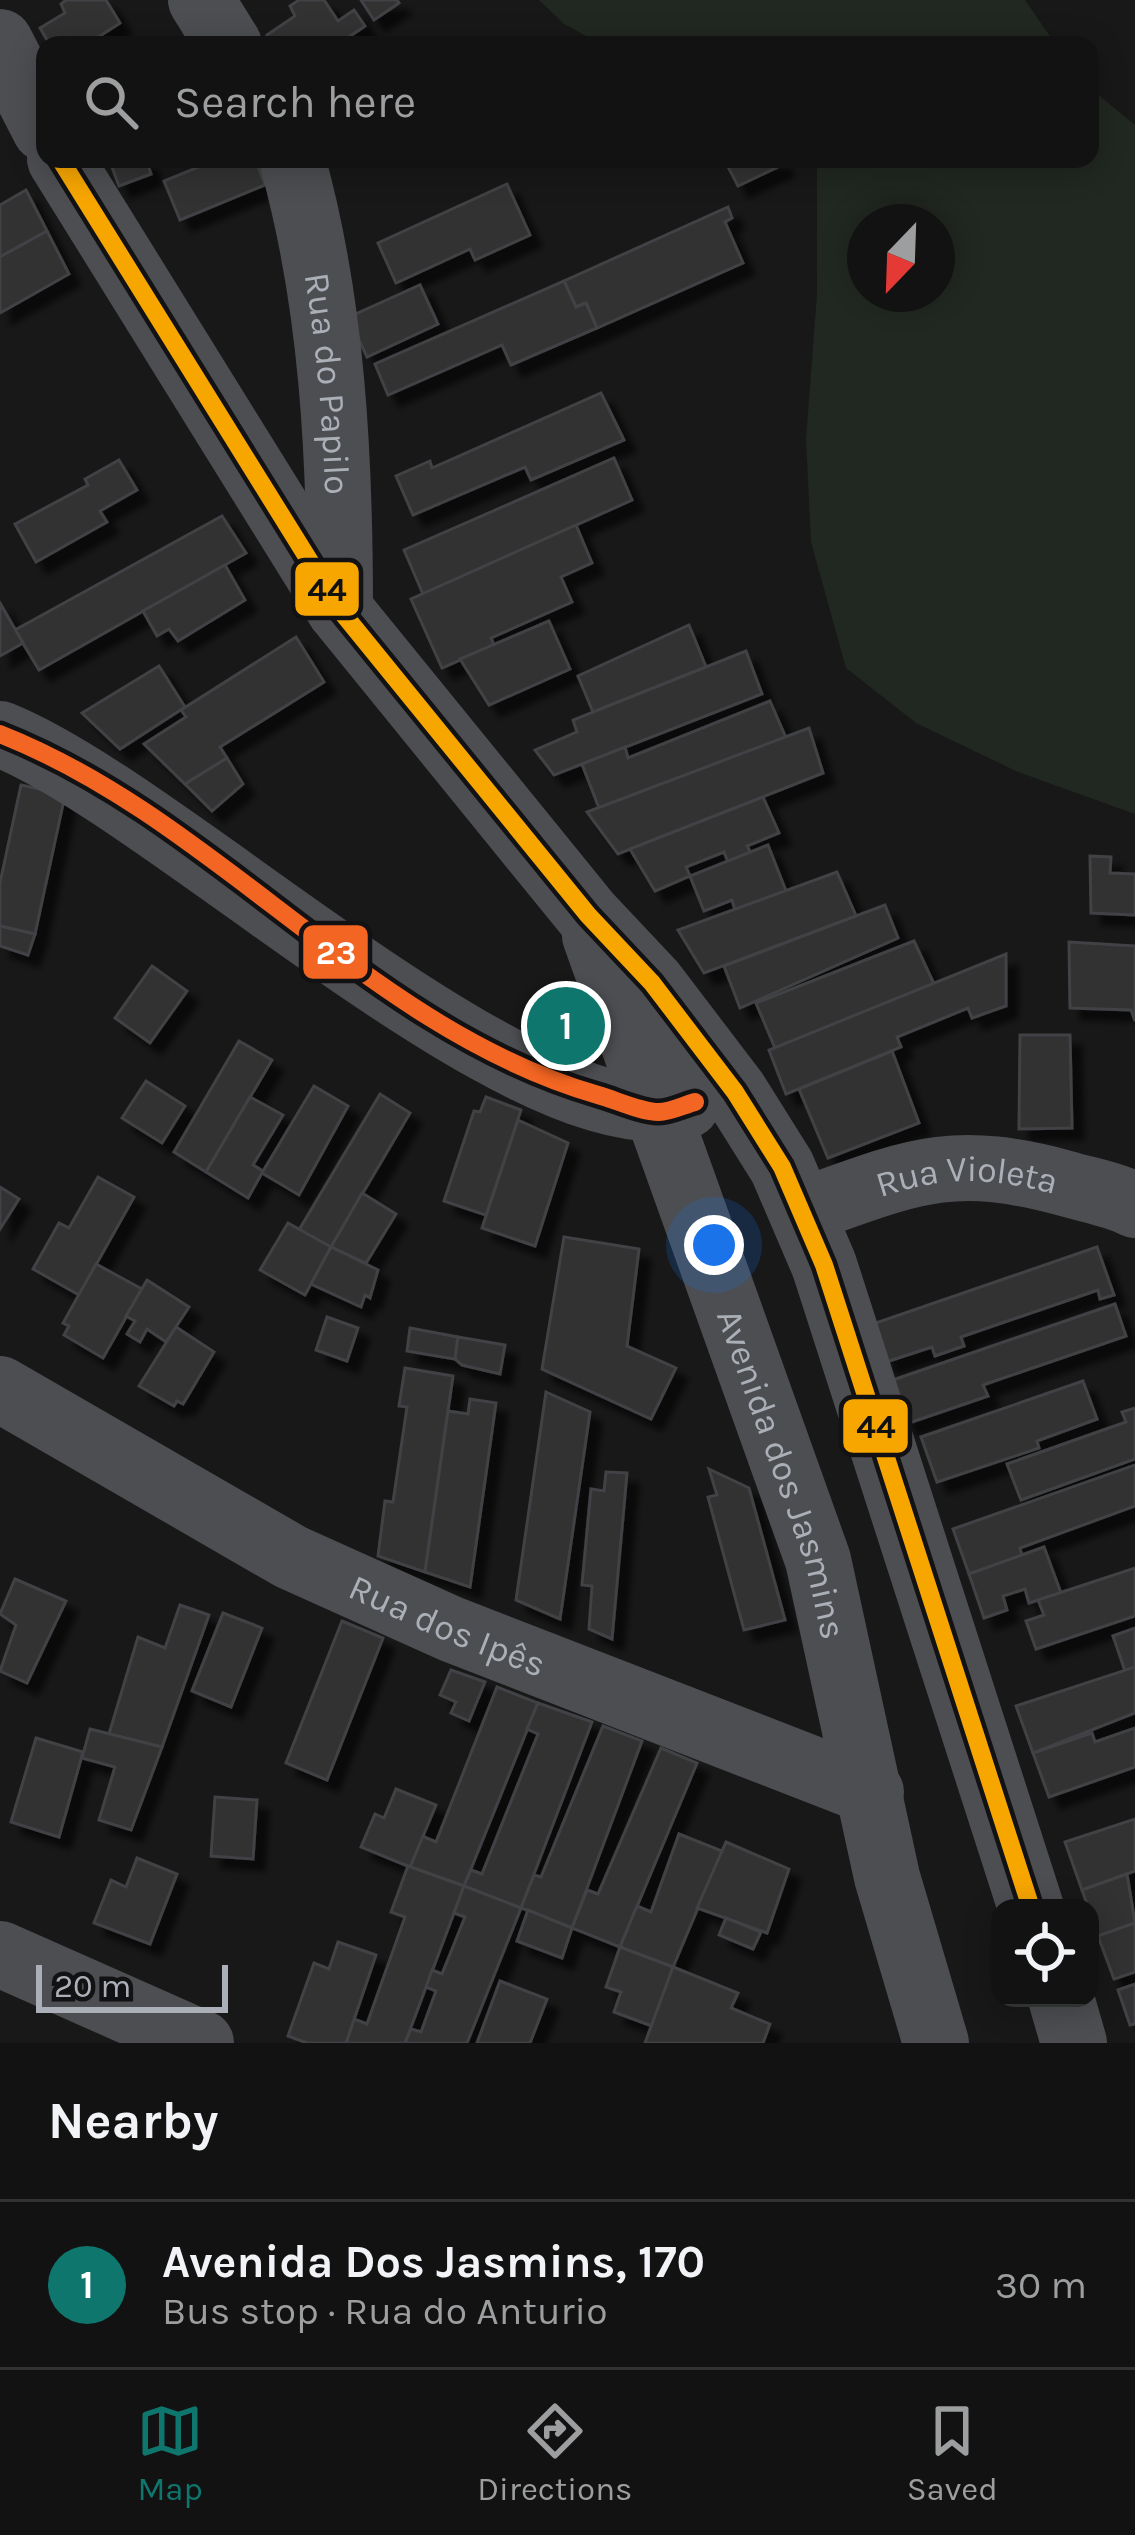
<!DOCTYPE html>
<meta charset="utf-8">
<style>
:root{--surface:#121212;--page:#1f2020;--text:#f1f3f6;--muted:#9c9e9f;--line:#313232;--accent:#0f766e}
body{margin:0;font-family:Karla,sans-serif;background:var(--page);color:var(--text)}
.controls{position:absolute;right:36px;bottom:36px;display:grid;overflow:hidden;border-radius:24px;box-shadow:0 6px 30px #0003}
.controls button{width:108px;height:108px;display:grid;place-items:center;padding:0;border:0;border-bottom:3px solid var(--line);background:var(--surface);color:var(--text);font:60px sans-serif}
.compass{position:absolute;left:847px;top:204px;width:108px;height:108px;border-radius:50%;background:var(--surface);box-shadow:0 6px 30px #0003;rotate:203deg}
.scale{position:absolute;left:36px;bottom:30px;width:192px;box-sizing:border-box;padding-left:12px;border:6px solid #abb0b8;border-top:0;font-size:33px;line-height:42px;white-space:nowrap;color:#abb0b8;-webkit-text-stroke:9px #121214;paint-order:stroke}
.you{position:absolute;left:714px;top:1245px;width:42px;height:42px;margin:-30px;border:9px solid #fff;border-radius:50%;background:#1a73e8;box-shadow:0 0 0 18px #1a73e833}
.badge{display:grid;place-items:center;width:78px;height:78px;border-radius:50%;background:var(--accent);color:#fff;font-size:39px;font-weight:700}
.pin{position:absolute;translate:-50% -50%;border:6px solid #fff;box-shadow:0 3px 12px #0006}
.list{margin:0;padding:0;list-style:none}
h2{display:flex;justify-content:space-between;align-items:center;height:156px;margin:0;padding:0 48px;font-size:51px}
h2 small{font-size:39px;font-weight:400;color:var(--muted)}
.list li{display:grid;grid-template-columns:78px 1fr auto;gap:36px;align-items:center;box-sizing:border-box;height:168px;padding:0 48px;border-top:3px solid var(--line)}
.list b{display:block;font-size:45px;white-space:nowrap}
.list p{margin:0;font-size:39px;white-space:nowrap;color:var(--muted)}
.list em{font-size:39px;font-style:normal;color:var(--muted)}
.icon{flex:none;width:66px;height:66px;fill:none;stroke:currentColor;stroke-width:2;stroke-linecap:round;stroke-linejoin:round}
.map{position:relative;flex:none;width:1135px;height:2043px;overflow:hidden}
.search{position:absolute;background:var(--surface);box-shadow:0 6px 30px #0003;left:36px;right:36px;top:36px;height:132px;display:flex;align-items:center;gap:30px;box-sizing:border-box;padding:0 42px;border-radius:24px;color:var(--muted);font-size:45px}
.sheet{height:324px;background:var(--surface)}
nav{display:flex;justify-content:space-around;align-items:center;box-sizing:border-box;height:168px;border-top:3px solid var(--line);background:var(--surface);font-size:33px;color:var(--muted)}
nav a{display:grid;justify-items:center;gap:6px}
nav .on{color:var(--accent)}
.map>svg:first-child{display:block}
.green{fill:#212721;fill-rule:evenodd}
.building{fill:#313132;stroke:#414244;stroke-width:3;filter:url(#shadow)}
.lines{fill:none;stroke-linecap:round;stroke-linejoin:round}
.minor{stroke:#4d4e51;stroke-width:66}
.bus-1-casing{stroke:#121214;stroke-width:27}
.bus-2-casing{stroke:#121214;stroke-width:27}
.bus-1{stroke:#f7a600;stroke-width:18}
.bus-2{stroke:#f26522;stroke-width:18}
.labels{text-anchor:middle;stroke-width:9;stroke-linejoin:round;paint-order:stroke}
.street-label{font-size:36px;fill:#abb0b8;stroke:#121214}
.line-badge{stroke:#121214;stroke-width:4.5}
.badge-label{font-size:33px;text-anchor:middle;font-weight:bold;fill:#fff}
.pale-badge-label{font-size:33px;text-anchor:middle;font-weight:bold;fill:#111}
</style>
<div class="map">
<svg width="1135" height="2043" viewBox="0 0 1135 2043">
<defs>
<filter id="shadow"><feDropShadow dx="11" dy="11" stdDeviation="3" flood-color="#0009"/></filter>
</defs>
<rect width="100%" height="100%" fill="#181818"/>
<!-- green -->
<g class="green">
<path d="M 539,0 L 1025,0 L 1056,45 L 603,45 L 564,24 Z"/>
<path d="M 1090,88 L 1135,125 L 1135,814 L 1018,772 L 916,723 L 846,668 L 811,542 L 806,439 L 817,294 L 817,159 L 1090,159 ZM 865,222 L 937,222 L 937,294 L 865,294 Z"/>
</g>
<!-- building -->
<g class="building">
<path d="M 66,0 L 106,0 L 120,23 L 86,45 L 50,45 L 40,28 L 65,13 L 61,4 Z"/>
<path d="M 299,0 L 324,0 L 338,21 L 354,10 L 365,26 L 337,45 L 273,45 L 267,35 L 295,16 L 290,6 Z"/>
<path d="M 361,0 L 397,0 L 399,3 L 374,20 Z"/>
<path d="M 109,159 L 146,159 L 151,174 L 119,186 Z"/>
<path d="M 218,159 L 255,159 L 265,185 L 180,220 L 164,181 Z"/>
<path d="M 724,159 L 779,159 L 782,165 L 738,186 Z"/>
<path d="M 507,184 L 530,235 L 475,260 L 470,249 L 396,283 L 378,243 Z"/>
<path d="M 26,190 L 47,231 L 0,257 L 0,205 Z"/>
<path d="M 728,207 L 732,218 L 725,222 L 743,263 L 597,328 L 586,303 L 576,307 L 564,281 Z"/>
<path d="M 47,231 L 69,274 L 0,313 L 0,257 Z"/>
<path d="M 564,281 L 576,307 L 586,303 L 597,328 L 511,365 L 502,345 L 388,395 L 375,364 Z"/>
<path d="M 420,285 L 438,324 L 367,357 L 349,317 Z"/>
<path d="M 601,393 L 624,440 L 531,480 L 525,467 L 413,515 L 396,476 L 430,461 L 432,468 Z"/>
<path d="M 614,458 L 632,500 L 423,594 L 404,550 Z"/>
<path d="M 119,460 L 137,490 L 100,511 L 107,522 L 36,562 L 15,524 L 88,485 L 85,479 Z"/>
<path d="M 222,516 L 246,553 L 39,670 L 15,630 Z"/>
<path d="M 576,525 L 592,563 L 561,577 L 572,602 L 491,638 L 494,645 L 442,668 L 411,599 Z"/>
<path d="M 225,565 L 245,600 L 178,641 L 169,629 L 157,636 L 143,611 Z"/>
<path d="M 0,603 L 23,643 L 0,656 Z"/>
<path d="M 549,621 L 570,669 L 489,705 L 460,659 Z"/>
<path d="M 689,625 L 706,667 L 593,712 L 578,676 Z"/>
<path d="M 296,637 L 324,682 L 220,747 L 227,758 L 185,784 L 144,744 L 186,717 L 181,710 Z"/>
<path d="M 746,651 L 762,694 L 554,775 L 535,750 L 577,732 L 573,720 Z"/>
<path d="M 159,666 L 185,707 L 120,749 L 82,713 Z"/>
<path d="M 770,701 L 786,738 L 599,808 L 582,764 L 625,747 L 628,758 Z"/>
<path d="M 809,728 L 823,773 L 618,854 L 587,812 Z"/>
<path d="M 227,758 L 243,784 L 212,811 L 185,784 Z"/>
<path d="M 21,785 L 65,795 L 35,934 L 0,926 L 0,883 Z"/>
<path d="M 763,797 L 779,833 L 747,846 L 751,853 L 728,862 L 724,852 L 686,867 L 690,876 L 655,891 L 630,849 Z"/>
<path d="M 768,845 L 786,891 L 735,910 L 732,900 L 704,911 L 690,876 Z"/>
<path d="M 1090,856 L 1111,857 L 1110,873 L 1135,874 L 1135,915 L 1091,913 Z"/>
<path d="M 837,872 L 856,916 L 704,973 L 678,930 Z"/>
<path d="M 885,905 L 898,938 L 740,1008 L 724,966 Z"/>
<path d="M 0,926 L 35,934 L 28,955 L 0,946 Z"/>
<path d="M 914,941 L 934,984 L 775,1048 L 756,1003 Z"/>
<path d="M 1069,942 L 1135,946 L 1135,1021 L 1131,1010 L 1070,1008 Z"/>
<path d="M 1006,954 L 1006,1006 L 972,1018 L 968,1008 L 897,1037 L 901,1047 L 786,1094 L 769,1050 Z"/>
<path d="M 152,966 L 187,991 L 150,1043 L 115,1018 Z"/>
<path d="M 1020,1035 L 1070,1035 L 1072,1128 L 1019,1129 Z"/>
<path d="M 239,1041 L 272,1060 L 206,1172 L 174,1152 Z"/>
<path d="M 892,1051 L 919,1123 L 828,1158 L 799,1089 Z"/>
<path d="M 146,1081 L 185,1106 L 162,1143 L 122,1118 Z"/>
<path d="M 314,1086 L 348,1106 L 299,1195 L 262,1173 Z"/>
<path d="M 380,1094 L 410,1113 L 331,1247 L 299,1230 Z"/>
<path d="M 250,1097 L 283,1115 L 253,1165 L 263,1171 L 248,1198 L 206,1172 Z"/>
<path d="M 486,1097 L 521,1110 L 486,1215 L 444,1201 L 474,1111 L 480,1112 Z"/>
<path d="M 518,1120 L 568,1143 L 535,1246 L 482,1228 Z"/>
<path d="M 98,1177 L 134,1197 L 79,1295 L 33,1269 L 59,1223 L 69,1228 Z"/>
<path d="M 0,1187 L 19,1199 L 0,1229 Z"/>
<path d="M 362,1193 L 396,1214 L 366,1263 L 331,1247 Z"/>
<path d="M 288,1223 L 331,1247 L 305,1295 L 260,1270 Z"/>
<path d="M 564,1237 L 639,1249 L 627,1346 L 676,1368 L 651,1419 L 542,1369 Z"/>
<path d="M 331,1247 L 378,1270 L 370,1298 L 365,1295 L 361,1307 L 311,1284 Z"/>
<path d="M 1097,1247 L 1114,1295 L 1100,1299 L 1098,1290 L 961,1337 L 964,1346 L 935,1356 L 932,1347 L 886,1362 L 873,1324 Z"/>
<path d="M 96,1264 L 142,1289 L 103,1358 L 64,1335 L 69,1326 L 63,1323 Z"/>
<path d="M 147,1280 L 189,1307 L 166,1342 L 147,1329 L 140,1342 L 127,1334 L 135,1321 L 126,1316 Z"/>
<path d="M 1115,1304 L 1126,1336 L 983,1385 L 988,1396 L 906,1424 L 890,1381 Z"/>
<path d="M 327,1317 L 358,1328 L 347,1361 L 316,1350 Z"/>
<path d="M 176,1327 L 214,1352 L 183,1404 L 177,1401 L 174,1406 L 139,1386 Z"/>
<path d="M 410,1328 L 458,1337 L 455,1359 L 407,1351 Z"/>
<path d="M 458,1337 L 505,1345 L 500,1374 L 462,1365 L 455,1359 Z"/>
<path d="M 405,1368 L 453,1376 L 425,1572 L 378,1556 L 385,1501 L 393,1502 L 407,1407 L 399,1406 Z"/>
<path d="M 1083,1381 L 1097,1419 L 1037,1441 L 1039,1448 L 937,1482 L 921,1437 Z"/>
<path d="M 546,1392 L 590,1412 L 560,1619 L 516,1600 Z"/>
<path d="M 470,1399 L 496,1403 L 470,1587 L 425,1572 L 448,1411 L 468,1414 Z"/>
<path d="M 1135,1408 L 1135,1459 L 1021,1500 L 1007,1464 L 1126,1422 L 1122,1412 Z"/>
<path d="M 1135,1465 L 1135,1506 L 1020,1548 L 1022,1556 L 969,1574 L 953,1529 Z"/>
<path d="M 709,1469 L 749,1488 L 785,1620 L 744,1630 L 708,1497 L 717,1495 Z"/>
<path d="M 606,1472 L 627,1473 L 612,1639 L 589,1629 L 592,1586 L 582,1585 L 591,1489 L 604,1491 Z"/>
<path d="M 1044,1547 L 1061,1593 L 1029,1603 L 1025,1589 L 1003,1596 L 1007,1610 L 984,1618 L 969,1574 Z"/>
<path d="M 1135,1568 L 1135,1616 L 1036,1649 L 1026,1621 L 1044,1615 L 1038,1600 Z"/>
<path d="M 15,1579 L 66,1601 L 27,1683 L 0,1671 L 16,1625 L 0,1614 Z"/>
<path d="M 180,1605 L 209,1615 L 162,1747 L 109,1734 L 138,1637 L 165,1648 Z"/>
<path d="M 223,1613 L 262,1628 L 231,1707 L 192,1691 Z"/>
<path d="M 342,1621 L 383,1638 L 327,1780 L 286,1763 Z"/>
<path d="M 1135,1628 L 1135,1667 L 1125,1671 L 1113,1636 Z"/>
<path d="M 1135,1667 L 1135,1713 L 1033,1753 L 1016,1706 Z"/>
<path d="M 451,1670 L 485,1682 L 469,1721 L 451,1713 L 456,1702 L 440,1695 Z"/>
<path d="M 497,1687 L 538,1703 L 464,1886 L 410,1867 L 422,1836 L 436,1842 Z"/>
<path d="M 538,1703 L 592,1722 L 521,1908 L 464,1886 L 471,1870 L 482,1874 L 538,1734 L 527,1729 Z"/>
<path d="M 603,1726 L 642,1741 L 572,1928 L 521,1908 L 534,1875 L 541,1877 Z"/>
<path d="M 1135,1728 L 1135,1767 L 1049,1797 L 1033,1753 L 1092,1733 L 1095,1742 Z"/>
<path d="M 90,1729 L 162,1747 L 131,1830 L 99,1820 L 115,1767 L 82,1758 Z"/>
<path d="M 36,1738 L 83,1752 L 59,1837 L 11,1822 Z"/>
<path d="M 661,1748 L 697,1763 L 620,1947 L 572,1928 L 587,1890 L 598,1894 Z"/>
<path d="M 396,1789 L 436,1805 L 410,1867 L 361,1847 L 375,1814 L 384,1818 Z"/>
<path d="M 215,1797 L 257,1800 L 253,1859 L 211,1856 Z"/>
<path d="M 1135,1819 L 1135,1871 L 1082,1890 L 1065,1842 Z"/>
<path d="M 679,1834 L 722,1851 L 673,1967 L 620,1947 L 637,1906 L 651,1912 Z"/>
<path d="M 726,1842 L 789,1869 L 767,1933 L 697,1908 Z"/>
<path d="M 137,1858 L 177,1874 L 150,1944 L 94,1923 L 111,1880 L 126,1887 Z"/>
<path d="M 408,1866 L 464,1886 L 454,1913 L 405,2043 L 346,2043 L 354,2019 L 367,2024 L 405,1917 L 391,1912 Z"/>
<path d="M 1127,1874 L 1135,1923 L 1098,1936 L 1082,1890 Z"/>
<path d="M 464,1886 L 521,1908 L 467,2043 L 405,2043 L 411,2029 L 421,2032 L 436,1991 L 426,1987 L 432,1970 L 442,1974 L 465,1917 L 454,1913 Z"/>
<path d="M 528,1910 L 572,1928 L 562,1958 L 517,1941 Z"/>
<path d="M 726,1918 L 761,1932 L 753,1949 L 719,1935 Z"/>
<path d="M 1135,1923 L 1135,1972 L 1114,1979 L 1098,1936 Z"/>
<path d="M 338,1942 L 376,1955 L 346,2043 L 307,2043 L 288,2036 L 314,1963 L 329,1969 Z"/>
<path d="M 620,1947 L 673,1967 L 652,2026 L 614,2012 L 621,1992 L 606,1987 Z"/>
<path d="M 673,1967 L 738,1993 L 731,2008 L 770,2024 L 763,2043 L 645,2043 Z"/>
<path d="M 500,1981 L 547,1999 L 530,2043 L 477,2043 Z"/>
<path d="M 1135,1984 L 1135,2024 L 1130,2025 L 1118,1990 Z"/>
</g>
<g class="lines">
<!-- minor -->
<g class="minor">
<path d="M 201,0 L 229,45"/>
<path d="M 0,42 L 45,129"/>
<path d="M 60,159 L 340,610 L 588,915 L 652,983 L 735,1092 L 782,1167 L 824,1265 L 1031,1908"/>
<path id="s1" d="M 292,159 C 333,305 340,459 340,610"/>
<path d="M 0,734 C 167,800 526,1148 687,1105"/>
<path id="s2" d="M 595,936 L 818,1560 L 887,1877 L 936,2043"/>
<path id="s3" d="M 802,1211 C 909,1173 950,1152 1064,1183 C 1087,1190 1113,1194 1135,1205"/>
<path id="s4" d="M 0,1389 L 291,1557 L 451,1629 L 871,1792"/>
<path d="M 0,1954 L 201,2043"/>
<path d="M 1061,1998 L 1074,2043"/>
</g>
<defs>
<path id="bus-1" d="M 60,159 L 340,610 L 588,915 L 652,983 L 735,1092 L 782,1167 L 824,1265 L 1031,1908"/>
<path id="bus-2" d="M 0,734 C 218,820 369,1029 598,1095 C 616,1100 641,1112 659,1112 C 670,1112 684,1105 695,1102"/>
</defs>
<!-- bus-1 casing -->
<use href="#bus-1" class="bus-1-casing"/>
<!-- bus-2 casing -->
<use href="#bus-2" class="bus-2-casing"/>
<!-- bus-1 -->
<use href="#bus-1" class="bus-1"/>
<!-- bus-2 -->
<use href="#bus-2" class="bus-2"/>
</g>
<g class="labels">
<!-- street labels -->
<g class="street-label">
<text dy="13" stroke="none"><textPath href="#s1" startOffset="228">Rua do Papilo</textPath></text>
<text dy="13" stroke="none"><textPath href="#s3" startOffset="171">Rua Violeta</textPath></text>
<text dy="13" stroke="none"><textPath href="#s2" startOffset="570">Avenida dos Jasmins</textPath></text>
<text dy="13" stroke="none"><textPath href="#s4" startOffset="507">Rua dos Ipês</textPath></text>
</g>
</g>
<g class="line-badge">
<rect x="293" y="560" width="68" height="58" rx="12" fill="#f7a600"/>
<rect x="301" y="923" width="69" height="58" rx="12" fill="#f26522"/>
<rect x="841" y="1397" width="69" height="58" rx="12" fill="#f7a600"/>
</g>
<g class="badge-label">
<text x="336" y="964">23</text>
</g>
<g class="pale-badge-label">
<text x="327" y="601">44</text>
<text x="876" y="1438">44</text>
</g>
</svg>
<div class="controls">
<button><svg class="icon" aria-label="locate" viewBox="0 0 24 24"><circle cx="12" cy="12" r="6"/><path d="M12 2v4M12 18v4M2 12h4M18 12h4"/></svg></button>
</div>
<svg class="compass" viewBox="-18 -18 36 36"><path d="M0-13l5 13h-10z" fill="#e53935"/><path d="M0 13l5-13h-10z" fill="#9c9e9f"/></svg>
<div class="scale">20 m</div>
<div class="you"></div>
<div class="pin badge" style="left:566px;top:1026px">1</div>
<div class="search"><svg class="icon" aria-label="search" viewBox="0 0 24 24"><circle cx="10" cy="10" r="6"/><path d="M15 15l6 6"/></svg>Search here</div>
</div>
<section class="sheet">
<h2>Nearby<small></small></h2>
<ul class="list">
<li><span class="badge">1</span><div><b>Avenida Dos Jasmins, 170</b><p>Bus stop · Rua do Anturio</p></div><em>30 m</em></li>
</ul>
</section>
<nav>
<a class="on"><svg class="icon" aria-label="map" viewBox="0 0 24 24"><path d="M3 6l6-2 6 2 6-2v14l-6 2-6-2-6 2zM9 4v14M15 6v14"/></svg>Map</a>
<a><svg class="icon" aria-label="directions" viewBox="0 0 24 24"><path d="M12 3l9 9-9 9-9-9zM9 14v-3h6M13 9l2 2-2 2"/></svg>Directions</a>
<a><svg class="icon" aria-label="saved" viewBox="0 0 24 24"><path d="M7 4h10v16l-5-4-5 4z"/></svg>Saved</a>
</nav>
